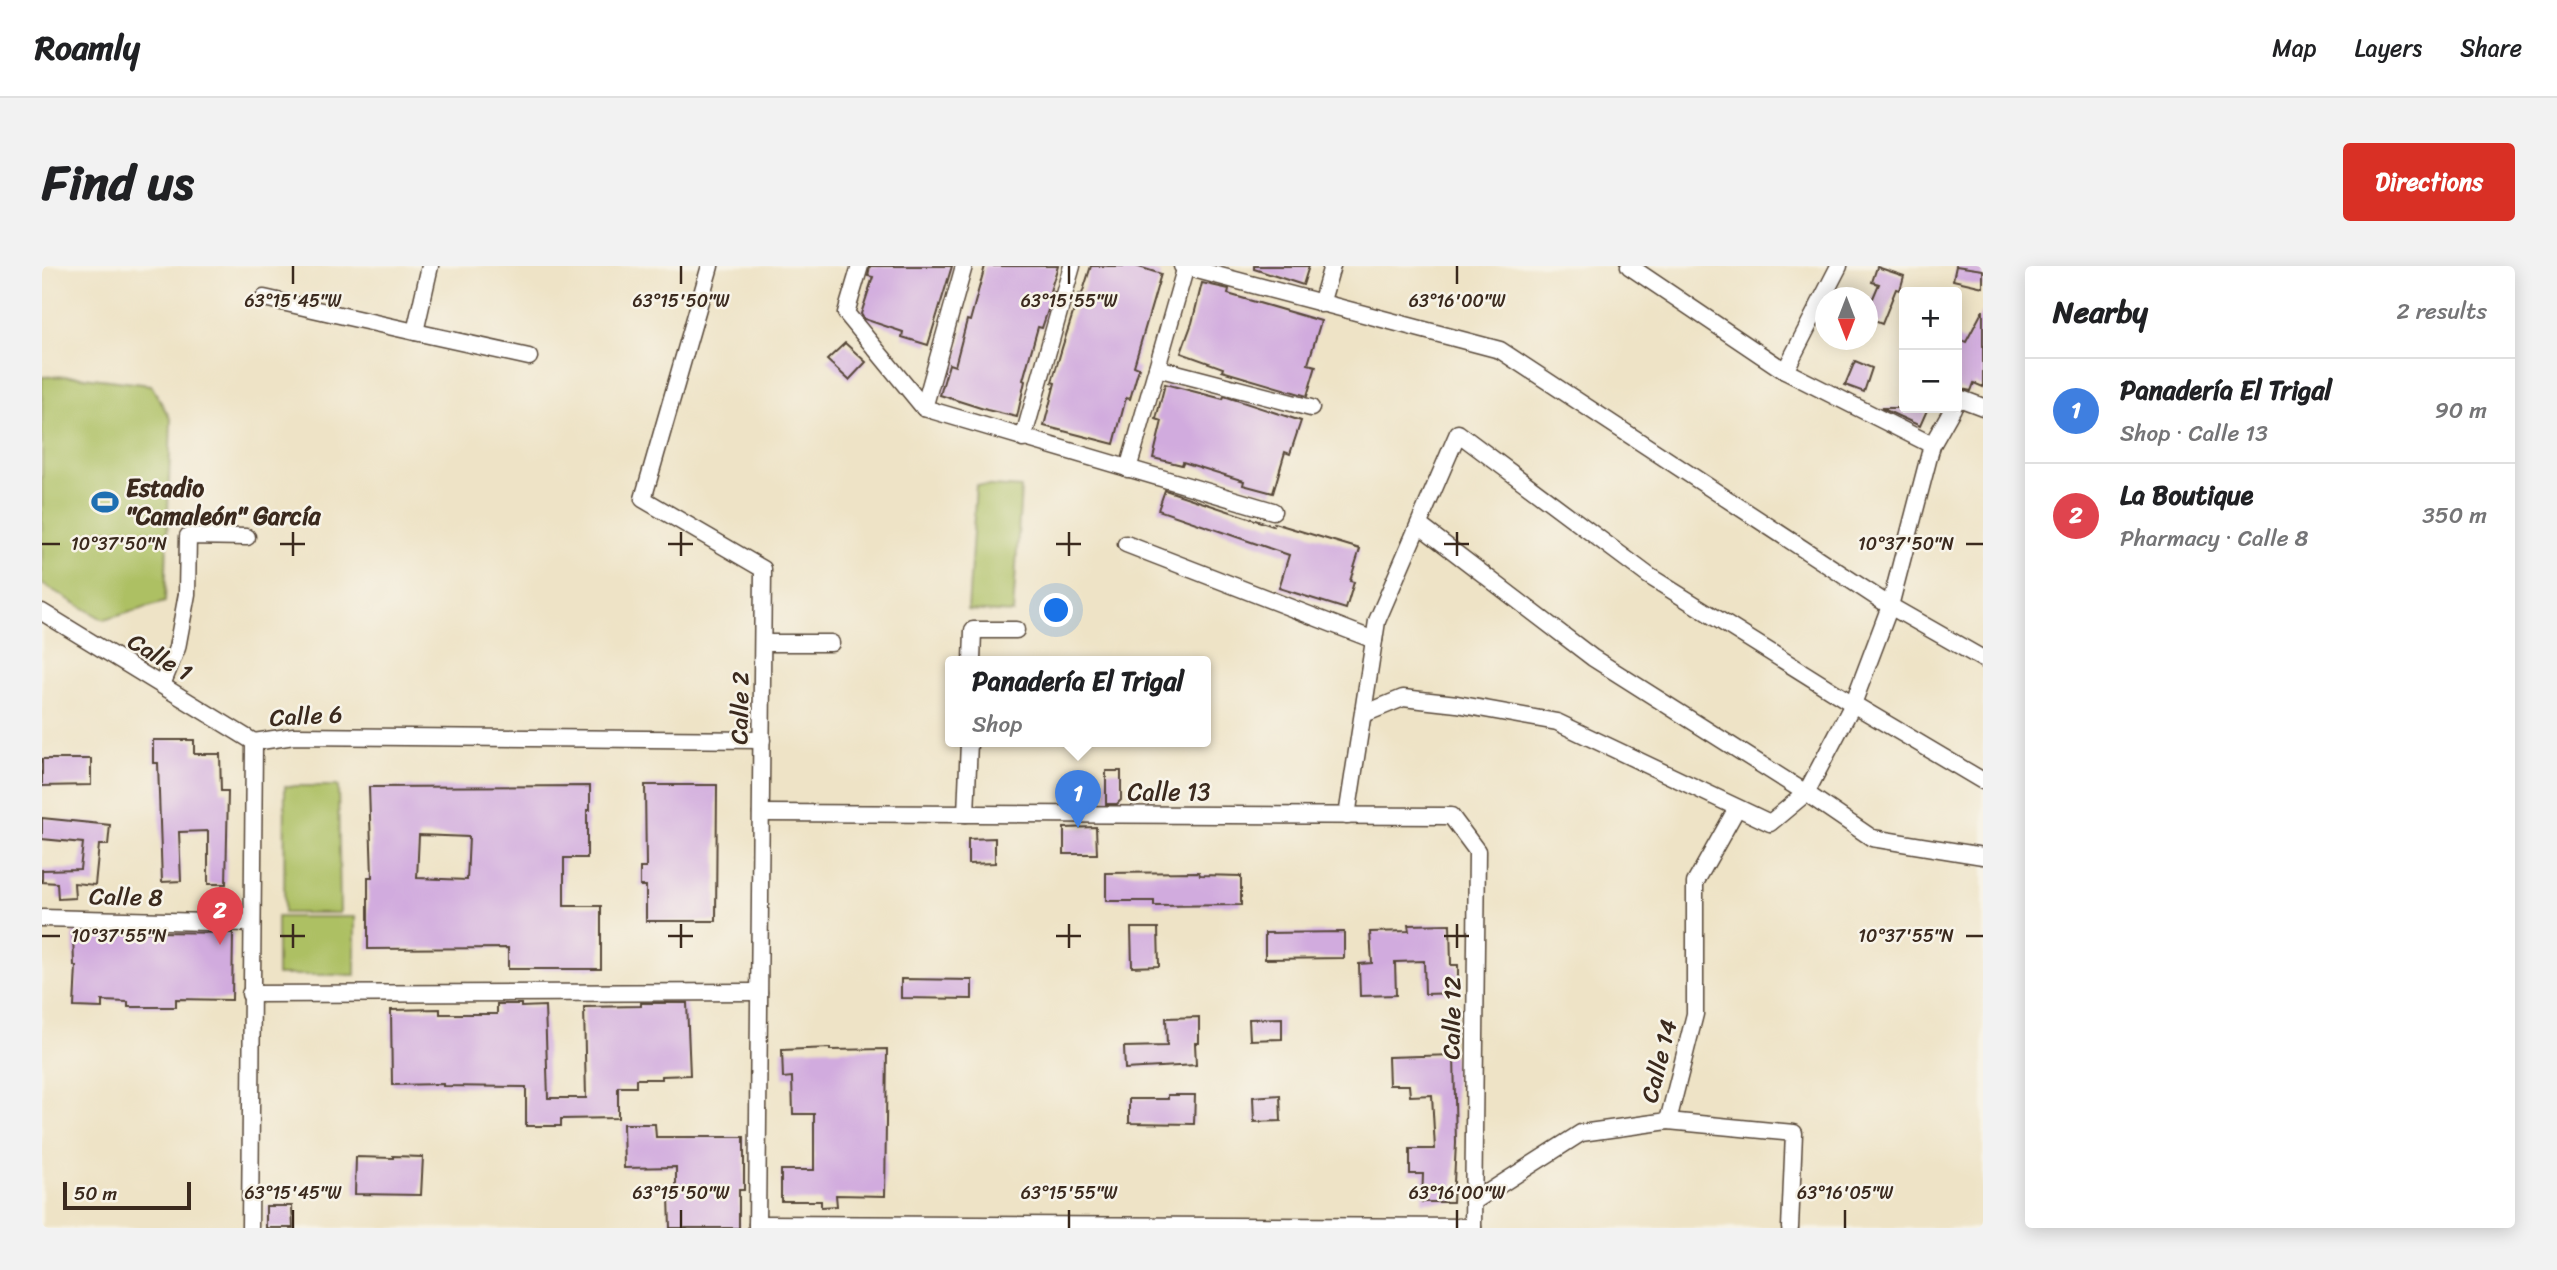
<!DOCTYPE html>
<meta charset="utf-8">
<style>
:root{--surface:#fff;--page:#f2f2f2;--text:#202124;--muted:#757577;--line:#e0e0e0;--accent:#d93025}
body{margin:0;font-family:Sriracha,sans-serif;background:var(--page);color:var(--text)}
.controls{position:absolute;right:21px;top:21px;display:grid;overflow:hidden;border-radius:7px;box-shadow:0 4px 18px #0003}
.controls button{width:63px;height:63px;display:grid;place-items:center;padding:0;border:0;border-bottom:2px solid var(--line);background:var(--surface);color:var(--text);font:35px sans-serif}
.compass{position:absolute;left:1773px;top:21px;width:63px;height:63px;border-radius:50%;background:var(--surface);box-shadow:0 4px 18px #0003;rotate:180deg}
.scale{position:absolute;left:21px;bottom:18px;width:128px;box-sizing:border-box;padding-left:7px;border:4px solid #3b2a1e;border-top:0;font-size:19px;line-height:24px;white-space:nowrap;color:#3b2a1e;-webkit-text-stroke:5px #f7f3e8;paint-order:stroke}
.you{position:absolute;left:1015px;top:345px;width:24px;height:24px;margin:-18px;border:5px solid #fff;border-radius:50%;background:#1a73e8;box-shadow:0 0 0 10px #1a73e833}
.badge{display:grid;place-items:center;width:46px;height:46px;border-radius:50%;background:var(--accent);color:#fff;font-size:23px;font-weight:700}
.pin{position:absolute;translate:-50% -58px;filter:drop-shadow(0 2px 4px #0008)}
.pin::after{content:'';position:absolute;top:37px;width:24px;height:21px;background:inherit;clip-path:polygon(0 0,100% 0,50% 100%)}
.popup{position:absolute;left:903px;top:390px;width:266px;height:91px;box-sizing:border-box;display:grid;place-content:center;border-radius:7px;background:var(--surface);filter:drop-shadow(0 2px 5px #0005);font-size:23px;white-space:nowrap;color:var(--muted)}
.popup b{font-size:26px;color:var(--text)}
.popup::after{content:'';position:absolute;left:50%;top:100%;margin-left:-14px;border:14px solid transparent;border-top-color:var(--surface)}
.list{margin:0;padding:0;list-style:none}
h2{display:flex;justify-content:space-between;align-items:center;height:91px;margin:0;padding:0 28px;font-size:30px}
h2 small{font-size:23px;font-weight:400;color:var(--muted)}
.list li{display:grid;grid-template-columns:46px 1fr auto;gap:21px;align-items:center;box-sizing:border-box;height:105px;padding:0 28px;border-top:2px solid var(--line)}
.list b{display:block;font-size:26px;white-space:nowrap}
.list p{margin:0;font-size:23px;white-space:nowrap;color:var(--muted)}
.list em{font-size:23px;font-style:normal;color:var(--muted)}
.map{position:relative;flex:none;width:1941px;height:962px;overflow:hidden;border-radius:7px}
header{display:flex;align-items:center;gap:42px;box-sizing:border-box;height:98px;padding:0 35px;background:var(--surface);border-bottom:2px solid var(--line)}
header strong{font-size:33px}
nav{display:flex;gap:38px;margin-inline-start:auto;font-size:24px}
.intro{display:flex;align-items:center;justify-content:space-between;box-sizing:border-box;height:168px;padding:0 42px}
h1{margin:0;font-size:49px}
.button{padding:18px 32px;border-radius:7px;background:var(--accent);color:#fff;font-size:24px;font-weight:700}
main{display:flex;gap:42px;padding:0 42px}
aside{flex:1;background:var(--surface);border-radius:7px;box-shadow:0 4px 18px #0003}
.map>svg:first-child{display:block}
.green{fill:#adc064;stroke:#747541;stroke-width:2}
.building{fill:#d1abde;fill-rule:evenodd}
.lines{fill:none;stroke-linecap:round;stroke-linejoin:round}
.minor-casing{stroke:#564637;stroke-width:19}
.minor{stroke:#fff;stroke-width:16}
.ticks{fill:none;stroke:#3b2a1e;stroke-width:2.5}
.labels{text-anchor:middle;stroke-width:5;stroke-linejoin:round;paint-order:stroke}
.poi-label{font-size:24px;font-weight:bold;fill:#3b2a1e;stroke:#f7f3e8;text-anchor:start}
.street-label{font-size:24px;fill:#3b2a1e;stroke:#f7f3e8}
.ticks-label{font-size:18px;text-anchor:middle;fill:#3b2a1e;stroke:#f7f3e8;stroke-width:5;stroke-linejoin:round;paint-order:stroke}
</style>
<header>
<strong>Roamly</strong>
<nav><a>Map</a><a>Layers</a><a>Share</a></nav>
</header>
<div class="intro"><h1>Find us</h1><a class="button">Directions</a></div>
<main>
<div class="map">
<svg width="1941" height="962" viewBox="0 0 1941 962">
<rect width="100%" height="100%" fill="#f7f3e8"/>
<filter id="ink" filterUnits="userSpaceOnUse"><feTurbulence type="fractalNoise" baseFrequency=".0143" numOctaves="2"/><feDisplacementMap in="SourceGraphic" scale="14" xChannelSelector="R" yChannelSelector="G"/><feConvolveMatrix kernelMatrix="1 2 1 2 8 2 1 2 1" color-interpolation-filters="sRGB"/></filter>
<filter id="wash" filterUnits="userSpaceOnUse"><feTurbulence type="fractalNoise" baseFrequency=".00686" numOctaves="4" result="noise"/><feDisplacementMap in="SourceGraphic" scale="28" xChannelSelector="R" yChannelSelector="G"/><feGaussianBlur stdDeviation="1.57" result="paint"/><feColorMatrix in="noise" values="0 0 0 0 0 0 0 0 0 0 0 0 0 0 0 0 0 1.4 0 .05"/><feComposite in="paint" operator="in"/></filter>
<g filter="url(#wash)">
<rect width="100%" height="100%" fill="#eee3c6"/>
<!-- green -->
<g class="green">
<path d="M 33,110 L 109,119 L 129,154 L 123,336 L 62,354 L 0,318 L 0,111 Z"/>
<path d="M 934,219 L 979,222 L 971,347 L 926,344 Z"/>
<path d="M 243,520 L 296,520 L 298,647 L 242,647 Z"/>
<rect x="235" y="651" width="78" height="58"/>
</g>
<g id="blocks">
<!-- building -->
<g class="building">
<path d="M 828,0 L 910,0 L 886,79 L 860,71 L 861,66 L 822,53 L 819,48 L 831,11 L 826,10 Z"/>
<path d="M 943,0 L 1016,0 L 1008,25 L 1012,26 L 1000,62 L 996,61 L 981,114 L 983,115 L 975,151 L 945,144 L 898,129 L 907,98 L 913,100 L 925,54 L 928,55 Z"/>
<path d="M 1049,0 L 1094,0 L 1119,8 L 1092,100 L 1097,102 L 1088,133 L 1084,132 L 1072,178 L 1002,160 L 1013,117 L 1010,116 L 1020,82 L 1037,28 L 1040,28 Z"/>
<path d="M 1212,0 L 1267,0 L 1261,19 L 1212,3 Z"/>
<path d="M 1914,0 L 1941,4 L 1941,21 L 1911,14 Z"/>
<path d="M 1835,1 L 1862,10 L 1858,24 L 1854,23 L 1840,58 L 1825,52 L 1825,46 L 1837,18 L 1830,16 Z"/>
<path d="M 1160,17 L 1187,23 L 1186,28 L 1279,55 L 1266,98 L 1274,100 L 1265,130 L 1180,105 L 1181,102 L 1139,87 L 1150,57 Z"/>
<path d="M 1941,44 L 1941,121 L 1932,117 L 1929,125 L 1915,122 L 1915,72 L 1924,76 Z"/>
<path d="M 803,77 L 824,96 L 807,114 L 785,94 Z"/>
<path d="M 1813,95 L 1830,102 L 1822,126 L 1803,119 Z"/>
<path d="M 1123,118 L 1181,133 L 1182,130 L 1259,155 L 1248,188 L 1243,186 L 1231,227 L 1201,219 L 1202,215 L 1141,196 L 1140,199 L 1111,192 L 1120,155 L 1114,153 Z"/>
<path d="M 1839,142 L 1886,142 L 1878,160 Z"/>
<path d="M 1123,224 L 1231,260 L 1232,257 L 1318,283 L 1308,315 L 1312,316 L 1304,343 L 1237,322 L 1247,289 L 1116,244 Z"/>
<path d="M 111,474 L 152,474 L 152,488 L 178,488 L 179,525 L 186,525 L 184,618 L 166,618 L 166,565 L 137,566 L 139,615 L 120,616 L 116,497 L 111,497 Z"/>
<path d="M 0,493 L 49,493 L 49,519 L 0,520 Z"/>
<path d="M 1064,505 L 1079,505 L 1079,534 L 1075,538 L 1064,538 Z"/>
<path d="M 603,519 L 675,519 L 674,655 L 604,655 L 604,620 L 598,620 L 598,602 L 604,602 Z"/>
<path d="M 548,520 L 548,544 L 545,544 L 545,592 L 522,592 L 522,640 L 559,640 L 559,703 L 466,703 L 466,682 L 326,683 L 326,611 L 330,611 L 327,521 ZM 377,569 L 427,571 L 425,614 L 375,612 Z"/>
<path d="M 0,552 L 68,559 L 66,579 L 57,579 L 53,619 L 32,617 L 33,632 L 16,633 L 15,617 L 0,616 L 0,604 L 38,603 L 41,577 L 0,573 Z"/>
<path d="M 1054,561 L 1055,588 L 1022,588 L 1022,562 Z"/>
<path d="M 953,572 L 953,597 L 926,598 L 926,573 Z"/>
<path d="M 1157,606 L 1158,609 L 1199,610 L 1199,639 L 1112,640 L 1112,635 L 1064,635 L 1064,607 Z"/>
<path d="M 1408,658 L 1409,699 L 1416,699 L 1416,727 L 1383,728 L 1382,695 L 1353,696 L 1354,729 L 1318,730 L 1317,698 L 1330,697 L 1328,666 L 1367,665 L 1366,659 Z"/>
<path d="M 1089,662 L 1116,662 L 1117,700 L 1090,701 Z"/>
<path d="M 31,665 L 191,667 L 190,734 L 134,733 L 134,741 L 86,741 L 86,736 L 60,735 L 60,742 L 32,741 L 34,700 L 32,700 Z"/>
<path d="M 1302,666 L 1302,692 L 1223,693 L 1223,667 Z"/>
<path d="M 859,713 L 930,714 L 930,733 L 859,732 Z"/>
<path d="M 599,737 L 645,737 L 648,809 L 620,810 L 620,813 L 594,813 L 594,821 L 576,821 L 576,852 L 519,853 L 519,860 L 484,860 L 484,821 L 401,820 L 401,818 L 350,819 L 349,744 L 398,743 L 398,748 L 455,748 L 455,738 L 479,738 L 479,741 L 503,740 L 506,832 L 544,832 L 542,741 L 599,740 Z"/>
<path d="M 1157,751 L 1157,777 L 1153,777 L 1154,799 L 1083,803 L 1082,781 L 1125,780 L 1124,752 Z"/>
<path d="M 1240,752 L 1240,773 L 1208,774 L 1207,753 Z"/>
<path d="M 788,782 L 788,784 L 845,783 L 843,930 L 794,929 L 795,940 L 779,941 L 779,935 L 739,935 L 739,904 L 772,904 L 772,848 L 751,848 L 750,811 L 741,812 L 740,784 Z"/>
<path d="M 1412,789 L 1414,877 L 1411,936 L 1380,936 L 1381,908 L 1368,908 L 1368,883 L 1393,883 L 1390,829 L 1368,830 L 1367,819 L 1347,819 L 1346,791 Z"/>
<path d="M 1126,829 L 1153,829 L 1152,858 L 1087,857 L 1087,833 L 1126,833 Z"/>
<path d="M 1238,829 L 1239,855 L 1212,856 L 1211,831 Z"/>
<path d="M 581,858 L 613,858 L 614,871 L 702,871 L 702,924 L 697,924 L 697,962 L 628,962 L 627,930 L 634,930 L 634,901 L 582,902 Z"/>
<path d="M 351,890 L 381,891 L 379,929 L 313,928 L 314,891 L 351,892 Z"/>
<path d="M 224,940 L 250,940 L 251,962 L 224,962 Z"/>
</g>
</g>
</g>
<g filter="url(#ink)">
<use href="#blocks" fill-opacity="0" stroke="#564637" stroke-width="2"/>
<g class="lines">
<defs>
<g id="minor">
<path d="M 668,0 L 601,233 L 721,303 L 715,962"/>
<path d="M 818,0 L 804,47 L 882,142 L 1231,245"/>
<path d="M 1140,0 L 1458,84 L 1848,340 L 1941,393"/>
<path d="M 1587,0 L 1743,105 L 1890,179"/>
<path d="M 222,32 L 373,66 L 388,0"/>
<path d="M 1279,38 L 1290,0"/>
<path d="M 373,66 L 487,91"/>
<path d="M 1115,102 L 1269,142"/>
<path d="M 1743,105 L 1797,0"/>
<path d="M 1915,136 L 1917,132 L 1941,141"/>
<path d="M 882,142 L 922,0"/>
<path d="M 981,173 L 1030,0"/>
<path d="M 1086,203 L 1144,0"/>
<path d="M 1377,259 L 1551,392 L 1764,527 L 1830,572 L 1941,590"/>
<path d="M 1084,278 L 1332,374"/>
<path d="M 0,346 L 212,476"/>
<path d="M 721,377 L 789,377"/>
<path d="M 930,396 L 931,364 L 974,364"/>
<path d="M 120,419 L 135,382 L 145,328 L 146,270 L 205,271"/>
<path d="M 1322,448 L 1361,432 L 1415,438 L 1515,456 L 1728,557 L 1764,527 L 1811,438 L 1848,340 L 1890,179 L 1911,142"/>
<path d="M 212,476 L 252,470 L 720,474"/>
<path d="M 719,547 L 1409,550 L 1435,585 L 1431,962"/>
<path d="M 924,548 L 927,476"/>
<path d="M 1305,550 L 1335,355 L 1416,167 L 1607,310 L 1811,438 L 1941,515"/>
<path d="M 0,652 L 209,657"/>
<path d="M 208,728 L 717,726"/>
<path d="M 1626,855 L 1752,867 L 1748,962"/>
<path d="M 1431,936 L 1539,867 L 1626,855 L 1653,748 L 1653,617 L 1695,542"/>
<path d="M 715,958 L 1431,961"/>
<path d="M 208,962 L 212,476"/>
</g>
</defs>
<!-- minor casing -->
<use href="#minor" class="minor-casing"/>
<!-- minor -->
<use href="#minor" class="minor"/>
</g>
</g>
<!-- ticks -->
<path class="ticks" d="M 251,0 L 251,18M 639,0 L 639,18M 1027,0 L 1027,18M 1415,0 L 1415,18M 251,266 L 251,290M 639,266 L 639,290M 1027,266 L 1027,290M 1415,266 L 1415,290M 0,278 L 18,278M 238,278 L 263,278M 626,278 L 651,278M 1014,278 L 1039,278M 1402,278 L 1427,278M 1924,278 L 1941,278M 251,658 L 251,682M 639,658 L 639,682M 1027,658 L 1027,682M 1415,658 L 1415,682M 0,670 L 18,670M 238,670 L 263,670M 626,670 L 651,670M 1014,670 L 1039,670M 1402,670 L 1427,670M 1924,670 L 1941,670M 251,944 L 251,962M 639,944 L 639,962M 1027,944 L 1027,962M 1415,944 L 1415,962M 1803,944 L 1803,962"/>
<!-- icons -->
<defs>
<symbol id="stadium-bare" viewBox="-9 -9 18 18"><path d="M0-5a6.5 5 0 1 0 0 10a6.5 5 0 1 0 0-10ZM-3.5-1.8h7v3.6h-7Z" fill="#1f6fb2" stroke="#f7f3e8" stroke-width="2.5" paint-order="stroke"/></symbol>
</defs>
<g fill-rule="evenodd">
<use href="#stadium-bare" x="44" y="217" width="38" height="38"/>
</g>
<g class="labels">
<!-- poi labels -->
<g class="poi-label">
<text x="84" y="230">Estadio<tspan x="84" dy="28">"Camaleón" García</tspan></text>
</g>
<!-- street labels -->
<g class="street-label">
<text transform="translate(118 391) rotate(31)" y="8">Calle 1</text>
<text transform="translate(698 442) rotate(-89)" y="8">Calle 2</text>
<text transform="translate(264 450) rotate(-3)" y="8">Calle 6</text>
<text x="1127" y="534">Calle 13</text>
<text transform="translate(84 631) rotate(1)" y="8">Calle 8</text>
<text transform="translate(1410 752) rotate(-89)" y="8">Calle 12</text>
<text transform="translate(1617 795) rotate(-76)" y="8">Calle 14</text>
</g>
</g>
<g class="ticks-label">
<text x="251" y="41">63°15'45"W</text>
<text x="639" y="41">63°15'50"W</text>
<text x="1027" y="41">63°15'55"W</text>
<text x="1415" y="41">63°16'00"W</text>
<text x="1864" y="284">10°37'50"N</text>
<text x="77" y="284">10°37'50"N</text>
<text x="1864" y="676">10°37'55"N</text>
<text x="77" y="676">10°37'55"N</text>
<text x="251" y="933">63°15'45"W</text>
<text x="639" y="933">63°15'50"W</text>
<text x="1027" y="933">63°15'55"W</text>
<text x="1415" y="933">63°16'00"W</text>
<text x="1803" y="933">63°16'05"W</text>
</g>
</svg>
<div class="controls">
<button>+</button>
<button>−</button>
</div>
<svg class="compass" viewBox="-18 -18 36 36"><path d="M0-13l5 13h-10z" fill="#e53935"/><path d="M0 13l5-13h-10z" fill="#757577"/></svg>
<div class="scale">50 m</div>
<div class="you"></div>
<div class="pin badge" style="left:1036px;top:562px;background:#3f7fe0">1</div>
<div class="popup"><b>Panadería El Trigal</b>Shop</div>
<div class="pin badge" style="left:178px;top:679px;background:#e0444e">2</div>
</div>
<aside>
<h2>Nearby<small>2 results</small></h2>
<ul class="list">
<li><span class="badge" style="background:#3f7fe0">1</span><div><b>Panadería El Trigal</b><p>Shop · Calle 13</p></div><em>90 m</em></li>
<li><span class="badge" style="background:#e0444e">2</span><div><b>La Boutique</b><p>Pharmacy · Calle 8</p></div><em>350 m</em></li>
</ul>
</aside>
</main>
